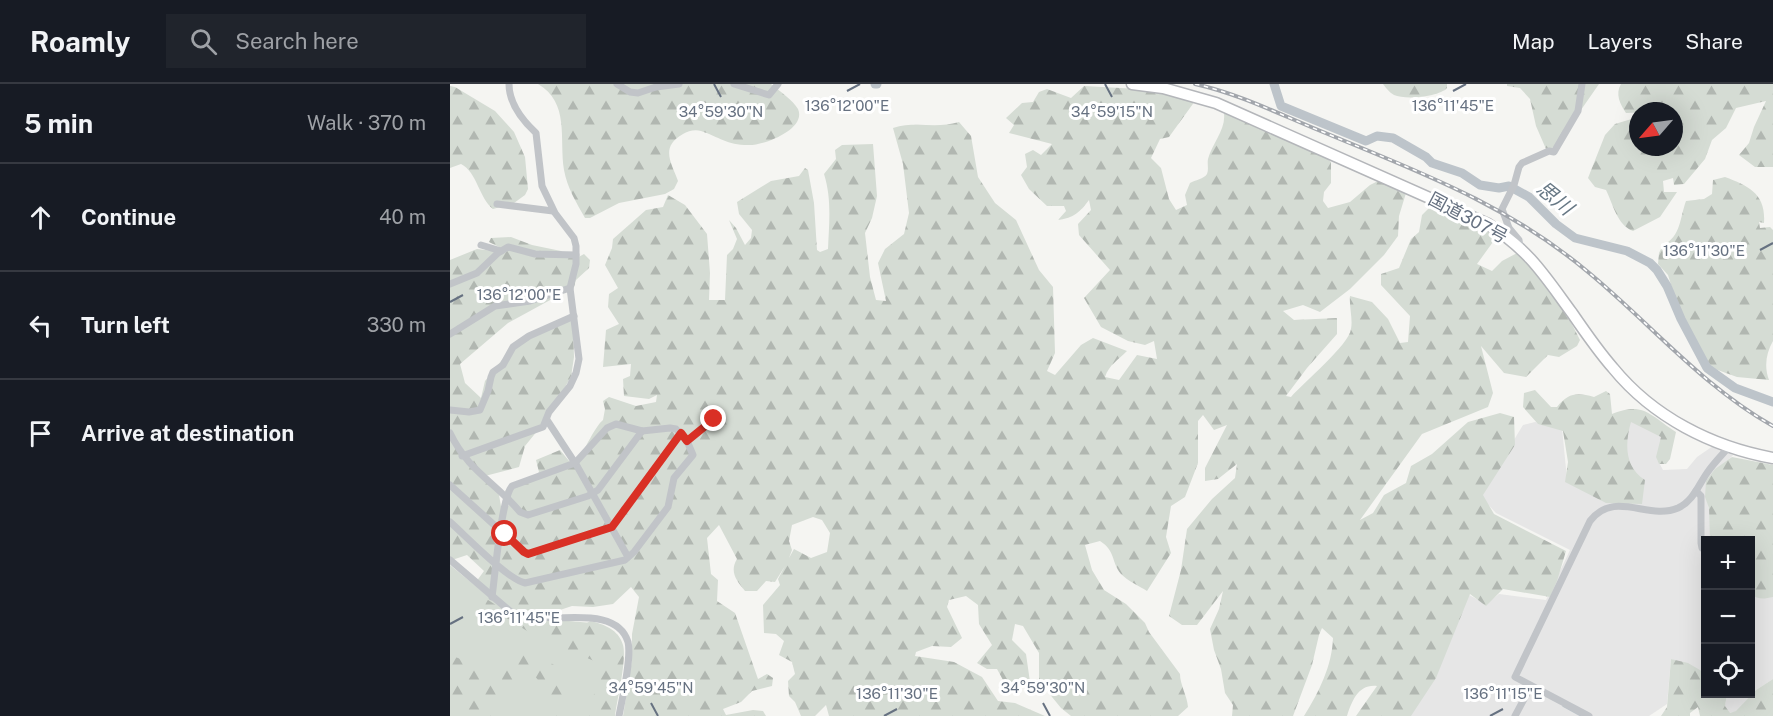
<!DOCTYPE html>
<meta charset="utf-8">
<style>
:root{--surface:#171b24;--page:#20242c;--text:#f1f3f6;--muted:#9ea1a6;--line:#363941}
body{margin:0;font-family:"Public Sans","Noto Sans JP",sans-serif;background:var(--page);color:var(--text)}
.controls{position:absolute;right:18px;bottom:18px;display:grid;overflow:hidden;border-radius:0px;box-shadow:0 6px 24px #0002}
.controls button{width:54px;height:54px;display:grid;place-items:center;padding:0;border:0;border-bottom:2px solid var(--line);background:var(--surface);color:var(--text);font:30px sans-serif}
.compass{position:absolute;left:1179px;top:18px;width:54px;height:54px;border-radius:50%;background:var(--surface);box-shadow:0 6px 24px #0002;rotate:242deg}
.stop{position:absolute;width:18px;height:18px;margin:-14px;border:4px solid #d93025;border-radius:50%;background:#fff}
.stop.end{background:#d93025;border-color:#fff;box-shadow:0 2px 6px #0008}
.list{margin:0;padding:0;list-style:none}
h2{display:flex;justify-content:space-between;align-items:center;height:78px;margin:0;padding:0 24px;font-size:26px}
h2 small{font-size:20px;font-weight:400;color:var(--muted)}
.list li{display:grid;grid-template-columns:39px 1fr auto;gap:18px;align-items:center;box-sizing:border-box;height:108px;padding:0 24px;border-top:2px solid var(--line)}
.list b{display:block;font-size:22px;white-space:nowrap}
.list em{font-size:20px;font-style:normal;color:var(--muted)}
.icon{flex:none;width:33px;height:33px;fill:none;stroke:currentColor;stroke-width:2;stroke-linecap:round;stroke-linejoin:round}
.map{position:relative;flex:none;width:1323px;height:632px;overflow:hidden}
header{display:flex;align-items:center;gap:36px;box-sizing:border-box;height:84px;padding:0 30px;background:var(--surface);border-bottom:2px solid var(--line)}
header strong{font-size:28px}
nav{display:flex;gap:33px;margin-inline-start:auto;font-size:21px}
.search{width:420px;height:54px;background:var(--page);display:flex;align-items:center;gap:15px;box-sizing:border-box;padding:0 21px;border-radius:0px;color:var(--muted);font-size:22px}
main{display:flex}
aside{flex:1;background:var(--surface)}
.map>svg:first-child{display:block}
.built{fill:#e6e6e6}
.green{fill:#d5dcd4}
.forest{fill:url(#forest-firs);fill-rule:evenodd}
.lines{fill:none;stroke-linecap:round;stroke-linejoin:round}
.stream{stroke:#bdc4ca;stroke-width:1.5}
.river{stroke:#bdc4ca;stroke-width:9}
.highway-casing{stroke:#b4b6ba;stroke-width:13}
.minor{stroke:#c1c4c8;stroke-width:7}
.highway{stroke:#fff;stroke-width:10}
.rail-casing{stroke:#a2a6ac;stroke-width:4}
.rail{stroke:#fff;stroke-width:1.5;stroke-dasharray:4.5;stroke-linecap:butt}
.route{stroke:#d93025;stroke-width:8}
.ticks{fill:none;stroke:#667181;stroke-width:2}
.labels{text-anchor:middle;stroke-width:6;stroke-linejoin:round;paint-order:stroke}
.street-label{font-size:18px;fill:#667181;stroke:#fff}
.water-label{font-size:20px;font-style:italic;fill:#677885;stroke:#fff}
.ticks-label{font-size:15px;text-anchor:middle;fill:#667181;stroke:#fff;stroke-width:6;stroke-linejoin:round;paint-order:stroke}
</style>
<header>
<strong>Roamly</strong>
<div class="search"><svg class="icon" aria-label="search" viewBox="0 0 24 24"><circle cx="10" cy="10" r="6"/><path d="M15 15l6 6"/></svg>Search here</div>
<nav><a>Map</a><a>Layers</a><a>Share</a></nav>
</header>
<main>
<aside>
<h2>5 min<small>Walk · 370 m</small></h2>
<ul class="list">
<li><svg class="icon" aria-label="ahead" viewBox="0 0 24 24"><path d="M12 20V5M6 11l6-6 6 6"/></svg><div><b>Continue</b></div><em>40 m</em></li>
<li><svg class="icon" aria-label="left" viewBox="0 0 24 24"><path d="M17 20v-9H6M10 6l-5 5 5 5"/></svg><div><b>Turn left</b></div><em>330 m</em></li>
<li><svg class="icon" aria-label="arrive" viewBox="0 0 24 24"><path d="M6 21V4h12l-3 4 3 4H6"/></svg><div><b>Arrive at destination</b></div></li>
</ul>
</aside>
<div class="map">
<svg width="1323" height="632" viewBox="0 0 1323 632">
<defs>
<pattern id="forest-firs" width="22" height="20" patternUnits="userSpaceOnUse" patternTransform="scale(1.5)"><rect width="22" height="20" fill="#d5dcd4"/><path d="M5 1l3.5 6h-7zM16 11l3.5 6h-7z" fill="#b1b7b1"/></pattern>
</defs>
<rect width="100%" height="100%" fill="#f5f5f2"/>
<!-- built -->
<g class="built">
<path d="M 1179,335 L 1212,352 L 1207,375 L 1213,386 L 1237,385 L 1247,373 L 1263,362 L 1283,371 L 1259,397 L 1257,409 L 1263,456 L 1256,456 L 1255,589 L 1221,575 L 1217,620 L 1199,632 L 958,632 L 1019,511 L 1036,520 L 1049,510 L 1096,516 L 1120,466 L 1046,429 L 1030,412 L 1073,341 L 1085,338 L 1112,344 L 1117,395 L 1176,383 L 1173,353 Z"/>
<path d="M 1301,509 L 1323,511 L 1323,595 L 1306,606 L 1286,628 L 1279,629 L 1275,622 L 1277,610 L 1300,610 Z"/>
</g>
<!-- green -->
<path class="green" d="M 0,481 L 62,532 L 142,539 L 162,548 L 148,632 L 0,632 Z"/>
<!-- forest -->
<g class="forest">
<path d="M 88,0 L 321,0 C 329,7 343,16 348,25 C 357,45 313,62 298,61 C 277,61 269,53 251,47 C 245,45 238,47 233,50 C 210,63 221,78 228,97 L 224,105 L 215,110 L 169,119 L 140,134 L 135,134 C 126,118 117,103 114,86 C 109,54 120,19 88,0 Z"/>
<path d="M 933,0 L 997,0 L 997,4 C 989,13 955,16 944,11 C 940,9 936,4 933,0 Z"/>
<path d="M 1057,0 L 1149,0 L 1108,59 L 1102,64 L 1096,65 L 1086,42 L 1080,15 L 1070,4 L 1057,2 Z"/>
<path d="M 1171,0 L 1323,0 L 1323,83 L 1305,83 L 1289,71 L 1299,59 L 1304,43 L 1316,17 L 1286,24 L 1276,44 L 1262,56 L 1255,75 L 1234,100 L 1224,101 L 1223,94 L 1213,97 L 1214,108 L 1227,108 L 1210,133 L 1183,147 C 1167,141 1163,120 1156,106 L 1145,103 L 1138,94 L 1155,51 L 1165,40 L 1188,33 L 1188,63 L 1224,63 L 1224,27 L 1176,29 C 1170,20 1165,10 1171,0 Z"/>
<path d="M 0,2 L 5,3 L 45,27 L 64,48 L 75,73 L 78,105 L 75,111 L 64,119 L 43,125 C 29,114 27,88 11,80 L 0,84 Z"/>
<path d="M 634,2 L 707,6 L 745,17 L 719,53 L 710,55 L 701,74 L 711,84 L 719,115 L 726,126 L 737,121 L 735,111 L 740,99 C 745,96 754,95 757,90 C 759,85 757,80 758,75 C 762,60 776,45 774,30 L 779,27 L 871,69 L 881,78 L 881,99 L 874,108 L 873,117 L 878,124 L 900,118 L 920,101 L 932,95 L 956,109 L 949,132 L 948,152 L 934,171 L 900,205 L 870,228 L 853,221 L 833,227 L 844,236 L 887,234 L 887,250 L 857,284 L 836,312 L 841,313 C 853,299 899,261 901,245 C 903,235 899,223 900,212 L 922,218 L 938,235 L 950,259 L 958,258 L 960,232 L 931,201 L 931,190 L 949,184 L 961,155 L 969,148 L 972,131 L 984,119 L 1048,151 L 1027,180 L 1042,187 L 1052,177 L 1069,168 C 1093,194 1115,224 1130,256 L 1127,262 L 1109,273 L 1098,271 L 1076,293 L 1054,289 L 1031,262 L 1043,309 L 1038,323 L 972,350 L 910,436 L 923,429 L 934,411 L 956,399 L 961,382 L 982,370 L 1018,338 L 1050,329 L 1064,333 L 1065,361 L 1033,411 L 1044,430 L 1116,467 L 1107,497 L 1100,513 L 1053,505 L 1036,522 L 1020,510 L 986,594 L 961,632 L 906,632 L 927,602 C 908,600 902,617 897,632 L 854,632 C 869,608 882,582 883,554 L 872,544 L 869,551 L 862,581 L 843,632 L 782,632 L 783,621 L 775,609 L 771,585 L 764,566 L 760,545 L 769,525 L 773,507 L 747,541 L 732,541 L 719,532 L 731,486 L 737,445 L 762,415 L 785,394 L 787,380 L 768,395 L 755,397 L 755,384 L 777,341 L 764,346 L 753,331 L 748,337 L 748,379 L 735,413 L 721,422 L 716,453 L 721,469 L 697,507 C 689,502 678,497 671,490 C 661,478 666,467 650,457 L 635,461 L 642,486 L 654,506 L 676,520 L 695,539 L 699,548 L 730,590 C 730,601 737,611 738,623 L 728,632 L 621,632 L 611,624 L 589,597 L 589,569 L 573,542 L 565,540 L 562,556 L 576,570 L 580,598 L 573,601 L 553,596 L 547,585 L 537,585 L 527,579 L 542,561 L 529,540 L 528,521 L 516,512 L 499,516 L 497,523 L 512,554 L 501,563 L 482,562 L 466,568 L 465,572 L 504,578 L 532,593 L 548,617 L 565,619 L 595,632 L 379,632 L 376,621 L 365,632 L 351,632 L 345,618 L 339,612 L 338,597 L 345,590 L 342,578 L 329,571 L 334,557 L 326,550 L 314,549 L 313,521 L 330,501 L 328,495 L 335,482 L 325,498 L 316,497 L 307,507 L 295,507 C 287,497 279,488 287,475 L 269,441 L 257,454 L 261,490 L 268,496 L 267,517 L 285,529 L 308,595 L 317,590 L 323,594 L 322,602 L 302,607 L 291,618 L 273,625 L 276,631 L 303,626 L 313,627 L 316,632 L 173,632 L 182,576 L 182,550 L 189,513 L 181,503 L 163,520 L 143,523 L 122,522 L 110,526 L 83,527 L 65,526 L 53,521 L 26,498 L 34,487 L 17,471 L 2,476 L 0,474 L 0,176 L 27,165 L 44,167 L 49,163 L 39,158 L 41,154 L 61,153 L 82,161 L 111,167 L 125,175 L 134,170 L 140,176 L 139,184 L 126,196 L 124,203 L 58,239 L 10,280 L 15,299 L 31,314 L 35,297 L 67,257 L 121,233 L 123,240 L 124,273 L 121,293 L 92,341 L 75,362 L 69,383 L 35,392 L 49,411 L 52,428 L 59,421 L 55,407 C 66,395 76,404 89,388 L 86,376 L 110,366 L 124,383 C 131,373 145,342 153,336 L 155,325 L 153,317 L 159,313 L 186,322 L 206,318 L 207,311 L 199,315 L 174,312 L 173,295 L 180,292 L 181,280 L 153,283 L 156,246 L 169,240 L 158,223 L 159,210 L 168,204 L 155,181 L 162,164 L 163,155 L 196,126 L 213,123 L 218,111 L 235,121 L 257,150 L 260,189 L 259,216 L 275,216 L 277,171 L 283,165 L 287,155 L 279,136 L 286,144 L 295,161 L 301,154 L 302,146 L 289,130 L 287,118 L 321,97 L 349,92 L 355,84 L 358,86 L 364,119 L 367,166 L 370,168 L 378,165 C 379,140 382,115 374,90 L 386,75 L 385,66 L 392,61 L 423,60 L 427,112 L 422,134 L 415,149 L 420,193 L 426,216 L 436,217 L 428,179 L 435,165 L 454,150 L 459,129 L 453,80 L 443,44 C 465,37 487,45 509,38 L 521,52 L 528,93 L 545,119 L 566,136 L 589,186 L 603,203 L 605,269 L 597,287 L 605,291 L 631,261 L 643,254 L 677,267 C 668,276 659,281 655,293 L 669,296 L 687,271 L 707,275 L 704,257 L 695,261 L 678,257 L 651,243 L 634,214 L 660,186 L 629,151 L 628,140 L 641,126 L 639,116 C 630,128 624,134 608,136 L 616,127 L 614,122 L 597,122 L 579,105 L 571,91 L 577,83 L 575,70 L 583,66 L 591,71 L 602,60 L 559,49 L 564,41 L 556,34 L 572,19 L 583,18 L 589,8 L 597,5 L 621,14 ZM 363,433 L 372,436 L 380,449 L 377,468 L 361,474 L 344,465 L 339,474 L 342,466 L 339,457 L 342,441 Z"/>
<path d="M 1275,93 C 1299,102 1316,110 1314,139 L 1309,138 L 1310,144 L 1320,143 L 1323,146 L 1323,257 C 1316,269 1314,283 1319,296 L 1287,293 L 1262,284 L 1231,233 L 1218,191 L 1208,180 L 1209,169 L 1213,161 C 1231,153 1230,133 1236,117 L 1254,115 L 1262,110 L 1263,96 Z"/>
<path d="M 1085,306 L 1101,323 L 1107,323 C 1118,309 1127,308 1144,313 L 1156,307 L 1160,310 L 1162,330 C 1193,317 1200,331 1226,348 L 1220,375 L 1216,380 L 1209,380 L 1206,373 L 1211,353 L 1181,338 C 1175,359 1174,383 1195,396 L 1192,420 L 1156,419 L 1115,398 L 1118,378 L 1113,347 L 1088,340 L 1073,323 L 1074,309 Z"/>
<path d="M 1282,373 L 1323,381 L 1323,513 C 1314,515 1308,516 1301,510 L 1300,456 L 1260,456 L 1259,424 L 1255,413 L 1256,397 L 1265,385 Z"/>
<path d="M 0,494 L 21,512 L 32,512 L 58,529 L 120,540 L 134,541 L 140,537 C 154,540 169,546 173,561 C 177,575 167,616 165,632 L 129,632 L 145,609 L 156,582 L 85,552 L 31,518 L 17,513 L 0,502 Z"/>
<path d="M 64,570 C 86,572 104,575 117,594 L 112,603 L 119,615 L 117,623 L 106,626 L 107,632 L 97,632 L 96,628 L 102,615 L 82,588 L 44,624 L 43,632 L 12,632 L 0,618 L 0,571 L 37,585 L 52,601 L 52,583 Z"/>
<path d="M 1221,575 L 1238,579 L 1255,589 L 1256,610 L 1277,610 L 1275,622 L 1280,629 L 1286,627 L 1306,606 L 1323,595 L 1323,632 L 1250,632 L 1248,623 L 1240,629 L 1240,632 L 1211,632 L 1217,623 Z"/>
</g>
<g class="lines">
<!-- stream -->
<path class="stream" d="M 1113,622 L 1131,632"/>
<!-- river -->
<g class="river">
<path d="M 425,0 L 427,0"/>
<path d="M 824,0 L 831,22 L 916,57 L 927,52 L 943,54 L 976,73 L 982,79 L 1012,89 L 1030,101 L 1049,104 L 1059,102 L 1079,113 L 1106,140 L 1125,154 L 1177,167 L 1200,179 L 1207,186 L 1217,202 L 1231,235 L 1257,284 L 1285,304 L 1323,318"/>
</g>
<defs>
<path id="highway" d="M 682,0 L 713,4 L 766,19 L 1038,140 C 1080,167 1094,191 1122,229 C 1135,248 1148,267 1163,284 C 1203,333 1262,363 1323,374"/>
</defs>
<!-- highway casing -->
<use href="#highway" class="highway-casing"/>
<!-- minor -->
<g class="minor">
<path d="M 167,0 L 180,8 L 188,9 L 206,3 L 229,0"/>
<path d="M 284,0 L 319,11 L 328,0"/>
<path d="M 47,120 L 103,127"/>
<path d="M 31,161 L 51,167"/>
<path d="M 1070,163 L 1069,156 L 1059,144 L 1052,125 L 1064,101 L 1069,83 L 1072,79 L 1099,67 L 1104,68 L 1128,27 L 1132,0"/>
<path d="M 0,200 L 27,189 L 48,169 L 58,163 L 85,170 L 126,171"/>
<path d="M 0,250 L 45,222 L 80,217 L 120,204"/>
<path d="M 0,326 L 19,328 L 30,326 L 38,307 L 41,293 L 43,288 L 53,281 L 63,263 L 79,252 L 124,232"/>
<path d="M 97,336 L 127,382 L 178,473"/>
<path d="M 0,349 C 18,387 45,398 70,428 L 78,431 L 138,412 L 148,406 L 192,347"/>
<path d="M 237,357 L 264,335"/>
<path d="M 12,372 L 93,343 L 99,328 L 120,302 L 126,289 L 129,275 L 120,204 L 126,180 L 126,162 L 124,154 L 105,129 L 92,102 L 86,49 C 72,36 59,20 59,0"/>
<path d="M 0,401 L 74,468 L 78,470 L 162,443 L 231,349"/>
<path d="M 1246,407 L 1251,412 L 1251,459 L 1252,464 L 1256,466"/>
<path d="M 0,438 C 16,452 57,495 75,499 L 175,476 L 184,468 L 218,423 L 224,394 L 243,371 L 237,357 L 226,345 L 220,344 L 192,347 L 166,340 L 157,344 L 125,379 L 62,402 C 51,415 45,492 42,513"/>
<path d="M 0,476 L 61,528 L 71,531 C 82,532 93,533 104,534 C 127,534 169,528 178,558 C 182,574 172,615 169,632"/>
<path d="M 1065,632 L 1081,602"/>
<path d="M 1139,632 L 1065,593 L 1140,437 C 1165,405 1198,437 1228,424 C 1243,417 1248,402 1257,389 C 1263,380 1271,372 1278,364"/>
</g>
<!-- highway -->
<use href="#highway" class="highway"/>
<defs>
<path id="rail" d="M 745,0 C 790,10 831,31 873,48 C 969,88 1057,120 1138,188 C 1200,239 1252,302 1323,342"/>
</defs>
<!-- rail casing -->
<use href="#rail" class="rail-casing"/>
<!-- rail -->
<use href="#rail" class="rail"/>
</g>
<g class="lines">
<!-- route -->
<path class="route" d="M 55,450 L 74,468 L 78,470 L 162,443 L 231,349 L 237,357 L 264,335"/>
</g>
<!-- ticks -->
<path class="ticks" d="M 264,0 L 271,13M 655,0 L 662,13M 397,7 L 410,0M 1003,7 L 1016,0M 1310,166 L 1323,159M 0,218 L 13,211M 0,540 L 13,533M 201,619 L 208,632M 593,619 L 600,632M 434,632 L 447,625M 1040,632 L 1053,625"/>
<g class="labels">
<!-- street labels -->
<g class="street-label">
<text transform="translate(1018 134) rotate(28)" y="6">国道307号</text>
</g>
<!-- water labels -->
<g class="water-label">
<text transform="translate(1105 114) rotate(39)" y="7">思川</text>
</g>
</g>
<g class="ticks-label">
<text x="397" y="27">136°12'00"E</text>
<text x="1003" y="27">136°11'45"E</text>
<text x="271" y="33">34°59'30"N</text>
<text x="662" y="33">34°59'15"N</text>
<text x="1254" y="172">136°11'30"E</text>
<text x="69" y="216">136°12'00"E</text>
<text x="69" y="539">136°11'45"E</text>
<text x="201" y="609">34°59'45"N</text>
<text x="593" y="609">34°59'30"N</text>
<text x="447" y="615">136°11'30"E</text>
<text x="1053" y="615">136°11'15"E</text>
</g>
</svg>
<div class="controls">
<button>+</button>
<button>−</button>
<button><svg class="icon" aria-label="locate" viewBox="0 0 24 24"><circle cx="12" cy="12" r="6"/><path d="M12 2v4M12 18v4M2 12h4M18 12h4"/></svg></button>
</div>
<svg class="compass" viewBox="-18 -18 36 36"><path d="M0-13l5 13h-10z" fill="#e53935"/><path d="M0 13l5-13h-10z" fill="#9ea1a6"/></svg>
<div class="stop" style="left:55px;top:450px"></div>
<div class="stop end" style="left:264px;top:335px"></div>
</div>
</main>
